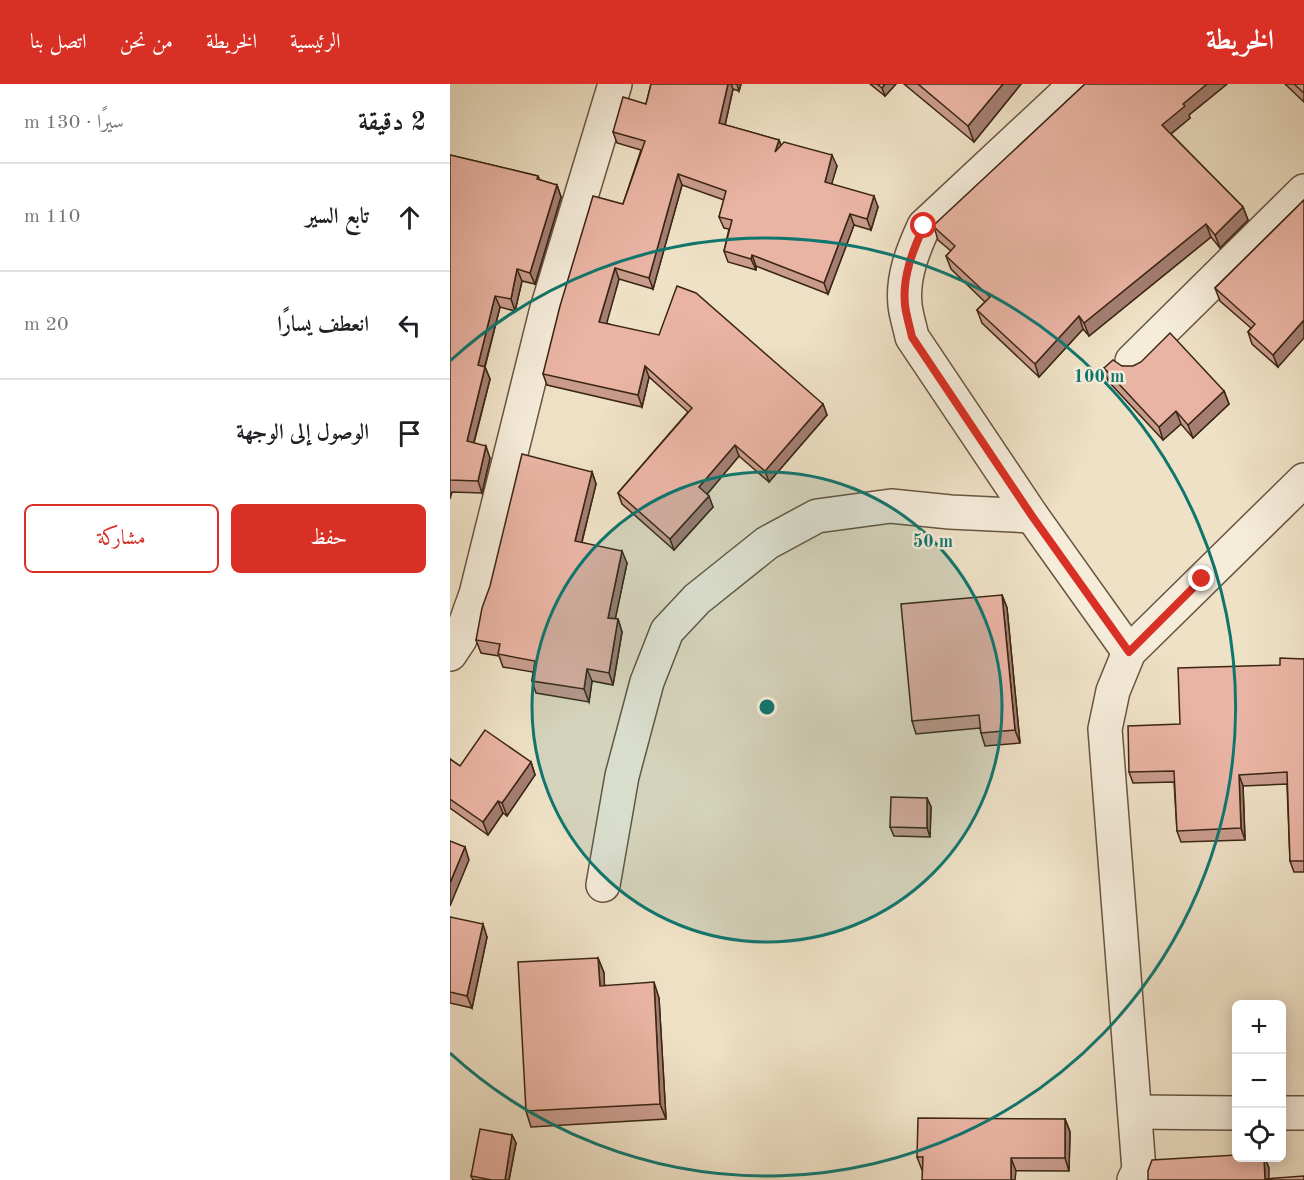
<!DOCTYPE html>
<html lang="ar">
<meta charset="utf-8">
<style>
:root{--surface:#fff;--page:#f6f6f6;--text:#202124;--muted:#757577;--line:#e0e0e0;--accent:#d93025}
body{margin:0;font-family:"Old Standard TT",Amiri,serif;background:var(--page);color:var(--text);direction:rtl}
.controls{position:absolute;right:18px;bottom:18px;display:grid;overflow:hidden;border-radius:9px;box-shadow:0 3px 15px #0003}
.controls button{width:54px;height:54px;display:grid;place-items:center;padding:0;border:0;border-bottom:2px solid var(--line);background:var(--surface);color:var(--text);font:30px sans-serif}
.stop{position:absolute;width:18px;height:18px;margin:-14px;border:4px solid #d93025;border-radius:50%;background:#fff}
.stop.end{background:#d93025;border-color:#fff;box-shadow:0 2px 6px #0008}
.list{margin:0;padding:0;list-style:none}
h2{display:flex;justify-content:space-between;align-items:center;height:78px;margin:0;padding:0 24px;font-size:26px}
h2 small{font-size:20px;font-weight:400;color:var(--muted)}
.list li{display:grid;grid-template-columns:39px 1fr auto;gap:18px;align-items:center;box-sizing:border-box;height:108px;padding:0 24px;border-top:2px solid var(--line)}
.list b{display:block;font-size:22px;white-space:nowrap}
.list em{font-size:20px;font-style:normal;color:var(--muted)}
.actions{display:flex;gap:12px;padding:18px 24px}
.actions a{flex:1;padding:14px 0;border:2px solid var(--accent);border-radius:9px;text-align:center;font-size:21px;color:var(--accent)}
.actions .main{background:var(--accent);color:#fff}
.icon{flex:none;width:33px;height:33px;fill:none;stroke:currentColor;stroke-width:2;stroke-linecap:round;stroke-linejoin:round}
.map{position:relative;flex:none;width:854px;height:1096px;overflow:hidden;direction:ltr}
header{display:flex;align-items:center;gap:36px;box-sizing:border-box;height:84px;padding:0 30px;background:var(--accent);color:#fff}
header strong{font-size:28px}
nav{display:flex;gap:33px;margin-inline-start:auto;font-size:21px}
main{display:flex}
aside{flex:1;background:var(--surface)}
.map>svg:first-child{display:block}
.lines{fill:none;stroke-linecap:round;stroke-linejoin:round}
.street-casing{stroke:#685540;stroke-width:36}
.street{stroke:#f5ecda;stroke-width:33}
.wall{fill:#c99b8d;stroke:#3b2614;stroke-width:1.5}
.shaded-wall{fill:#a47e73;stroke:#3b2614;stroke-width:1.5}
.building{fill:#eab4a4;stroke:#3b2614;stroke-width:1.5}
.route{stroke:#d93025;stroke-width:8}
.ring{fill:none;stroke:#0f766e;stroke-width:3}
.centre{fill:#0f766e;stroke:#f5ecda;stroke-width:3}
.ring-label{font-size:18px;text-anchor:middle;font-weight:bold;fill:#0f766e;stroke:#f5ecda;stroke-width:5;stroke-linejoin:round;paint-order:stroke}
</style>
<header>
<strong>الخريطة</strong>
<nav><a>الرئيسية</a><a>الخريطة</a><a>من نحن</a><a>اتصل بنا</a></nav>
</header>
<main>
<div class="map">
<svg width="854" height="1096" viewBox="0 0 854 1096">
<rect width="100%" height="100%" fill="#efe1c6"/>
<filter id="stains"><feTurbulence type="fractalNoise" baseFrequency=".00333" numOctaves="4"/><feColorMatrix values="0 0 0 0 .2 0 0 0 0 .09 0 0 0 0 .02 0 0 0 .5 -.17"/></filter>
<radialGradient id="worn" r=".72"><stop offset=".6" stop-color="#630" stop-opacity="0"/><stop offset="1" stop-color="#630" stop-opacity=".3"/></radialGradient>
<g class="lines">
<defs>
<g id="street">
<path d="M 626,0 L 474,142 C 463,166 452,193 455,221 C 456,231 460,243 462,253 L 582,432 L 679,568"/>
<path d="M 682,277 L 854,107"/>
<path d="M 0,570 L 10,555 L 26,510 L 96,228 L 165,0"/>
<path d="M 153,801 L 172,692 L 197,598 L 217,547 L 247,515 L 317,459 L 367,432 L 441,422 L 500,428 L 582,432"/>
<path d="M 685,1028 L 786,1029"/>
<path d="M 832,1029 L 854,1029"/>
<path d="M 684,1096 L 689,1086 L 655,645 L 663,607 L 679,568 L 854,396"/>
</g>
</defs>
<!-- street casing -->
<use href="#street" class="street-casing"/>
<!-- street -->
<use href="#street" class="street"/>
</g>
<!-- wall -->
<g class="wall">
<path d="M 201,0 L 291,0 L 289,7 L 283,5 L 275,41 L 329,56 L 331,61 L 387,82 L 381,100 L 428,123 L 421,146 L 404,141 L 378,210 L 306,182 L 306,186 L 278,178 L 274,167 L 279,145 L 274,144 L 269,133 L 274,116 L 232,101 L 203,205 L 169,195 L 156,239 L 373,320 L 377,331 L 319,398 L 289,372 L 257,410 L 263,423 L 224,466 L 172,420 L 168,409 L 238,328 L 199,293 L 192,323 L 97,301 L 93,290 L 173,120 L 191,66 L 167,59 L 163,48 L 196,20 Z"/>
<path d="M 420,0 L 446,0 L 435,12 Z"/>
<path d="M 454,0 L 571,0 L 524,58 Z"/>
<path d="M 635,0 L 777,0 L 739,31 L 740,34 L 721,50 L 793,123 L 798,136 L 770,164 L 761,153 L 639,252 L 633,245 L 589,293 L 532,239 L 527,226 L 535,218 L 501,185 L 496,172 L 501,167 L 488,156 L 484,143 Z"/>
<path d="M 835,0 L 854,0 L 854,18 Z"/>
<path d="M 0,71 L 88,92 L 90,96 L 107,101 L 111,113 L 85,200 L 72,197 L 65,227 L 50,223 L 35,283 L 40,295 L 24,359 L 40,374 L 32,409 L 2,408 L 0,415 Z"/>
<path d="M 854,116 L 828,283 L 802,260 L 798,248 L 801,244 L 770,217 L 765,204 Z"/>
<path d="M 672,282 L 774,307 L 779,320 L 743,354 L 731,340 L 713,356 L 658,297 L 654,284 Z"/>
<path d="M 142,388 L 146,400 L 132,458 L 177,479 L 165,535 L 168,535 L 172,548 L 163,601 L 142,597 L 139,618 L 86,609 L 82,597 L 83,588 L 53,583 L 49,572 L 31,569 L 26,556 Z"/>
<path d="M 552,511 L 557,524 L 570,659 L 535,662 L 531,649 L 530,644 L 466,650 L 462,637 Z"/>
<path d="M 854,575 L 854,788 L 844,788 L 840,777 L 837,700 L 793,702 L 795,756 L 731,758 L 727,747 L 724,698 L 683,699 L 679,688 L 730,640 L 830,581 Z"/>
<path d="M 0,675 L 10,682 L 81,678 L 85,691 L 57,732 L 53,729 L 38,751 L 0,724 Z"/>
<path d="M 477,714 L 481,723 L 480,753 L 444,752 L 440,743 Z"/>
<path d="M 0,833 L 37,853 L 22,924 L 0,919 Z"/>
<path d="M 148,874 L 154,889 L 154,901 L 209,914 L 216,1035 L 81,1043 L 76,1027 Z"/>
<path d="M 615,1035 L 620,1048 L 619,1087 L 472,1086 L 467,1073 Z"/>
<path d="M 62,1051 L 66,1059 L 59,1096 L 23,1096 L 21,1092 Z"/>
</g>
<!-- shaded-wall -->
<g class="shaded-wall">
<path d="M 278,0 L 281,0 L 283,5 L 273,50 L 269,39 Z"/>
<path d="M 287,0 L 291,0 L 289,7 Z"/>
<path d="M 435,0 L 446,0 L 435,12 L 432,4 Z"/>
<path d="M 553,0 L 571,0 L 524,58 L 518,42 Z"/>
<path d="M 757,0 L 777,0 L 739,31 L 740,34 L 717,53 L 712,41 L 733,20 Z"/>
<path d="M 329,56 L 333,67 L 325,68 Z"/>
<path d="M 382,71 L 387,82 L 379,109 L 375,98 Z"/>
<path d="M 228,90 L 232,101 L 203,205 L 199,194 Z"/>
<path d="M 107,101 L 111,113 L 85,200 L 80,189 Z"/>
<path d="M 424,112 L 428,123 L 421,146 L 417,135 Z"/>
<path d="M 793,123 L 798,136 L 770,164 L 765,151 Z"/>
<path d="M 400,130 L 404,141 L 378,210 L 374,199 Z"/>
<path d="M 756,140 L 761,153 L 639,252 L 634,239 Z"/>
<path d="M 302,171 L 306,182 L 306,186 L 301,175 Z"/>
<path d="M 165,184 L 169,195 L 154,249 L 149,238 Z"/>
<path d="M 67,185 L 72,197 L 65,227 L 61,215 Z"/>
<path d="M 45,212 L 50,223 L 32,293 L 28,281 Z"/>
<path d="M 629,232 L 633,245 L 589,293 L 585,280 Z"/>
<path d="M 854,236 L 854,254 L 828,283 L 823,271 Z"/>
<path d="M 195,282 L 199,293 L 192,323 L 188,311 Z"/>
<path d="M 35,283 L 40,295 L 21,369 L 17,357 Z"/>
<path d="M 774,307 L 779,320 L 743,354 L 738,341 Z"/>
<path d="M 373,320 L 377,331 L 319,398 L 315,387 Z"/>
<path d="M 726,327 L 731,340 L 713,356 L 709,343 Z"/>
<path d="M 285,361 L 289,372 L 253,415 L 249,403 Z"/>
<path d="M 36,362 L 40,374 L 32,409 L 28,397 Z"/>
<path d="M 142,388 L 146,400 L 129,469 L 125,457 Z"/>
<path d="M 259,412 L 263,423 L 224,466 L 220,455 Z"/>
<path d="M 172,467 L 177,479 L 163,546 L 158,534 Z"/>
<path d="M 552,511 L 557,524 L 570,659 L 565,646 Z"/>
<path d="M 168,535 L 172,548 L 163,601 L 159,589 Z"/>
<path d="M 137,585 L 142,597 L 139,618 L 134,605 Z"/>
<path d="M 81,678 L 85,691 L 57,732 L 52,719 Z"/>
<path d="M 789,691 L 793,702 L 795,756 L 791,744 Z"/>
<path d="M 477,714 L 481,723 L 480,753 L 477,744 Z"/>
<path d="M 48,717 L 53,729 L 38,751 L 33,738 Z"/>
<path d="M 15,763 L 19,776 L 0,822 L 0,799 Z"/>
<path d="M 33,840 L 37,853 L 22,924 L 17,912 Z"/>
<path d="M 148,874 L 154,889 L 155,917 L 150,902 Z"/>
<path d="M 204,898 L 209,914 L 216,1035 L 210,1020 Z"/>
<path d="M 615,1035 L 620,1048 L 619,1087 L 615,1074 Z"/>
<path d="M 62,1051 L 66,1059 L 59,1096 L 55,1096 Z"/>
<path d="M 561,1074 L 566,1087 L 565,1096 L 561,1096 Z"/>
<path d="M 814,1074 L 815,1074 L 819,1084 L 819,1096 L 815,1096 Z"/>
</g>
<!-- building -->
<g class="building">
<path d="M 201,0 L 278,0 L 269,39 L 329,56 L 325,68 L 334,58 L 382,71 L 375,98 L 424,112 L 417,135 L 400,130 L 374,199 L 302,171 L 301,175 L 274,167 L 282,136 L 269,133 L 276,107 L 228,90 L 199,194 L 165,184 L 149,238 L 209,251 L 227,202 L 246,209 L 373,320 L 315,387 L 285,361 L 249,403 L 259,412 L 220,455 L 168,409 L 242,324 L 195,282 L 188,311 L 93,290 L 110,222 L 143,112 L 173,120 L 195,57 L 163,48 L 173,13 L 196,20 Z"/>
<path d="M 427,0 L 435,0 L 432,4 Z"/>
<path d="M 468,0 L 553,0 L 518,42 Z"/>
<path d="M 635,0 L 757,0 L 733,20 L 735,22 L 712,41 L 793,123 L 765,151 L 756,140 L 634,239 L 629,232 L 585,280 L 527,226 L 540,213 L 496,172 L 505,162 L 484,143 L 485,140 Z"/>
<path d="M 844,0 L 854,0 L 854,9 Z"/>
<path d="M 0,71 L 88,92 L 87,95 L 107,101 L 80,189 L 67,185 L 61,215 L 45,212 L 28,281 L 35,283 L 17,357 L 36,362 L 28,397 L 0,396 Z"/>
<path d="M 854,116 L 854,236 L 823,271 L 798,248 L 805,240 L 765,204 Z"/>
<path d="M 720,249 L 774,307 L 738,341 L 726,327 L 709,343 L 654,284 L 663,276 L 672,282 L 683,282 L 691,278 Z"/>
<path d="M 72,370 L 142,388 L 125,457 L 172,467 L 158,534 L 168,535 L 159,589 L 137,585 L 134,605 L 82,597 L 85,577 L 48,570 L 50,560 L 26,556 L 32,524 L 40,502 Z"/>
<path d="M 552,511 L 565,646 L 531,649 L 529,631 L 462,637 L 451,520 Z"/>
<path d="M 830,574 L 854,575 L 854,777 L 840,777 L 837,688 L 789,691 L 791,744 L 727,747 L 724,687 L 679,688 L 678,642 L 730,640 L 728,584 L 830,581 Z"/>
<path d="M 35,646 L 81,678 L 52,719 L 48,717 L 33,738 L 0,715 L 0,675 L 10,682 Z"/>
<path d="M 441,713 L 477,714 L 477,744 L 440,743 Z"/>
<path d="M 0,757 L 15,763 L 0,799 Z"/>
<path d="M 0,833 L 33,840 L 17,912 L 0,908 Z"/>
<path d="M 148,874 L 150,902 L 204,898 L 210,1020 L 76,1027 L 68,878 Z"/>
<path d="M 468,1034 L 615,1035 L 615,1074 L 561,1074 L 561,1096 L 472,1096 L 473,1073 L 467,1073 Z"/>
<path d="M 30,1045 L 62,1051 L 55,1096 L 42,1096 L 21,1092 Z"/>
<path d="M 786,1071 L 786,1074 L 814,1074 L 815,1095 L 854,1092 L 854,1096 L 698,1096 L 698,1087 L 702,1076 Z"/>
</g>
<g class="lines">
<!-- route -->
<path class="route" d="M 474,142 C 463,166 452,193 455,221 C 456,231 460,243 462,253 L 582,432 L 679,568 L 752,495"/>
</g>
<!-- distance rings -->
<circle cx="317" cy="623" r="235" fill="#0f766e" fill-opacity=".12"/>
<g class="ring">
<circle cx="317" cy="623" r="235"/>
<path d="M0 277A469 469 0 1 1 0 969"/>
</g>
<circle cx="317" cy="623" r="9" class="centre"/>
<g class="ring-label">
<text x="649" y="298">100 m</text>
<text x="483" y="463">50 m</text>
</g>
<rect width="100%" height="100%" filter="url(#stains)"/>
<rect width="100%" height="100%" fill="url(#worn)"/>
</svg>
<div class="controls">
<button>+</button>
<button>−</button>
<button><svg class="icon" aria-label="locate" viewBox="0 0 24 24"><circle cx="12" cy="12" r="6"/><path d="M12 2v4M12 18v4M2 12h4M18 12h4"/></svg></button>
</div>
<div class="stop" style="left:474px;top:142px"></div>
<div class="stop end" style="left:752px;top:495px"></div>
</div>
<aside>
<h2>2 دقيقة<small>سيرًا · 130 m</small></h2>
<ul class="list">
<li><svg class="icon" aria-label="ahead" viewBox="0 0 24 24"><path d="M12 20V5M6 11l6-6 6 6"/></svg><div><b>تابع السير</b></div><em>110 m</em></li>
<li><svg class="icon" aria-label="left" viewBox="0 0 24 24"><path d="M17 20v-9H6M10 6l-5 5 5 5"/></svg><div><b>انعطف يسارًا</b></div><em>20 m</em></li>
<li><svg class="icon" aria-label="arrive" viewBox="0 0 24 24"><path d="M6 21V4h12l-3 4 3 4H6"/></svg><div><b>الوصول إلى الوجهة</b></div></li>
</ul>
<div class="actions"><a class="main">حفظ</a><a>مشاركة</a></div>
</aside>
</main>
